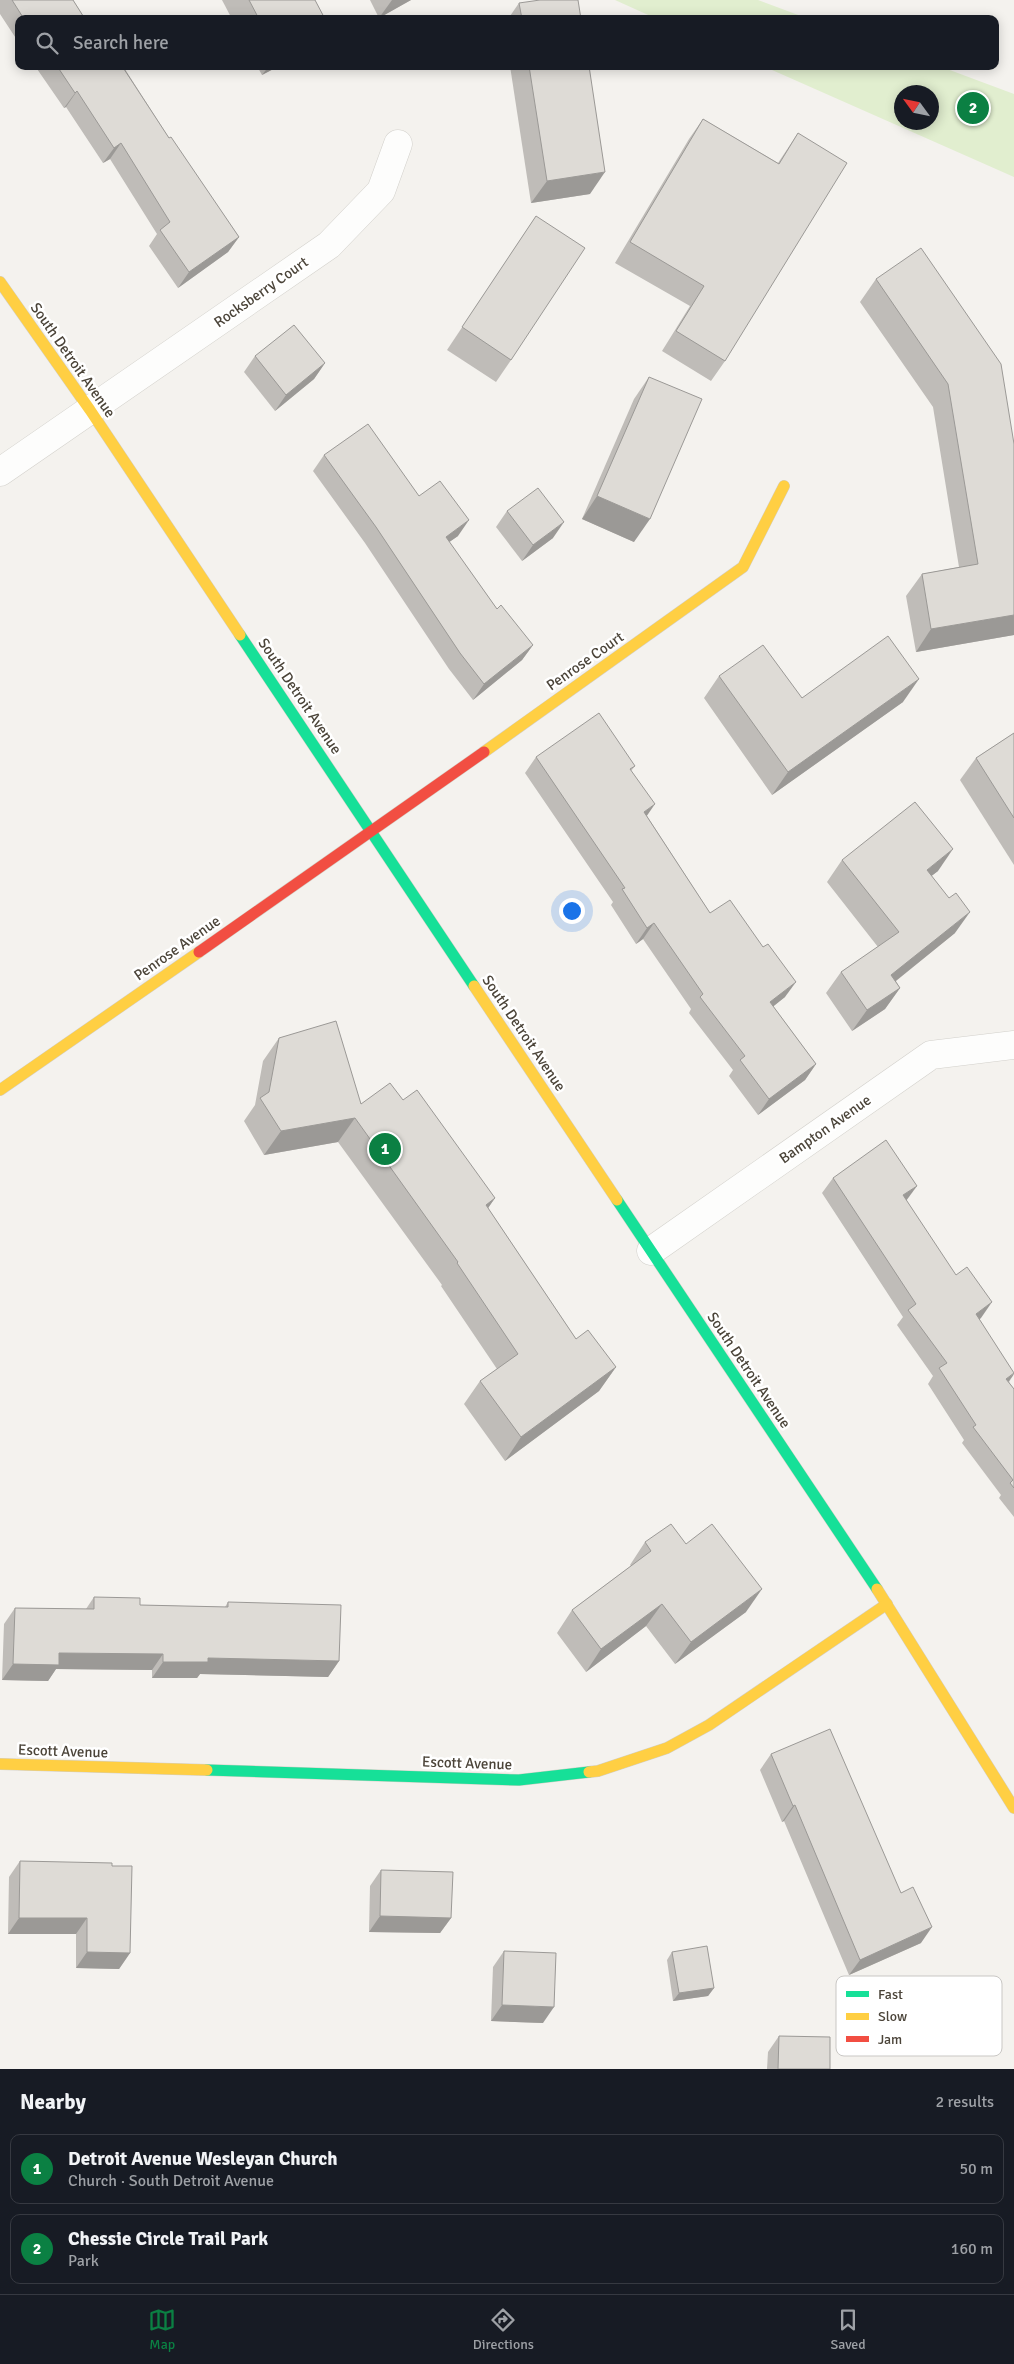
<!DOCTYPE html>
<meta charset="utf-8">
<style>
:root{--surface:#171b24;--page:#20242c;--text:#f1f3f6;--muted:#9ea1a6;--line:#363941;--accent:#0b8043}
body{margin:0;font-family:Signika,sans-serif;background:var(--page);color:var(--text)}
.compass{position:absolute;left:894px;top:85px;width:45px;height:45px;border-radius:50%;background:var(--surface);box-shadow:0 2px 12px #0003;rotate:303deg}
.you{position:absolute;left:571px;top:910px;width:18px;height:18px;margin:-12px;border:4px solid #fff;border-radius:50%;background:#1a73e8;box-shadow:0 0 0 8px #1a73e833}
.badge{display:grid;place-items:center;width:32px;height:32px;border-radius:50%;background:var(--accent);color:#fff;font-size:16px;font-weight:700}
.pin{position:absolute;translate:-50% -50%;border:2px solid #fff;box-shadow:0 1px 5px #0006}
.list{margin:0;padding:0;list-style:none}
h2{display:flex;justify-content:space-between;align-items:center;height:65px;margin:0;padding:0 20px;font-size:21px}
h2 small{font-size:16px;font-weight:400;color:var(--muted)}
.list li{display:grid;grid-template-columns:32px 1fr auto;gap:15px;align-items:center;box-sizing:border-box;height:70px;margin:0 10px 10px;padding:0 10px;border:1px solid var(--line);border-radius:10px}
.list b{display:block;font-size:19px;white-space:nowrap}
.list p{margin:0;font-size:16px;white-space:nowrap;color:var(--muted)}
.list em{font-size:16px;font-style:normal;color:var(--muted)}
.icon{flex:none;width:28px;height:28px;fill:none;stroke:currentColor;stroke-width:2;stroke-linecap:round;stroke-linejoin:round}
.map{position:relative;flex:none;width:1014px;height:2069px;overflow:hidden}
.search{position:absolute;background:var(--surface);box-shadow:0 2px 12px #0003;left:15px;right:15px;top:15px;height:55px;display:flex;align-items:center;gap:12px;box-sizing:border-box;padding:0 18px;border-radius:10px;color:var(--muted);font-size:19px}
.sheet{height:225px;background:var(--surface)}
nav{display:flex;justify-content:space-around;align-items:center;box-sizing:border-box;height:70px;border-top:1px solid var(--line);background:var(--surface);font-size:14px;color:var(--muted)}
nav a{display:grid;justify-items:center;gap:2px}
nav .on{color:var(--accent)}
.map>svg:first-child{display:block}
.green{fill:#e1eecf;fill-rule:evenodd}
.lines{fill:none;stroke-linecap:round;stroke-linejoin:round}
.street-casing{stroke:#d2d0cb;stroke-width:29}
.fast-casing{stroke:#d3cfc5;stroke-width:12}
.slow-casing{stroke:#d3cfc5;stroke-width:12}
.jam-casing{stroke:#d3cfc5;stroke-width:12}
.street{stroke:#fdfdfc;stroke-width:28}
.fast{stroke:#16e098;stroke-width:11}
.slow{stroke:#ffcf43;stroke-width:11}
.jam{stroke:#f24e42;stroke-width:11}
.wall{fill:#bfbcb8}
.shaded-wall{fill:#9b9996}
.building{fill:#dedbd6;stroke:#9b9996}
.labels{text-anchor:middle;stroke-width:5;stroke-linejoin:round;paint-order:stroke}
.street-label{font-size:15px;fill:#4b4439;stroke:#fff}
.key{fill:#fff;stroke:#c9c7c4;stroke-width:1}
.key-label{font-size:14px;fill:#4b4439}
</style>
<div class="map">
<svg width="1014" height="2069" viewBox="0 0 1014 2069">
<rect width="100%" height="100%" fill="#f4f2ee"/>
<!-- green -->
<g class="green">
<path d="M 615,0 L 758,0 L 809,19 L 657,19 Z"/>
<path d="M 763,66 L 939,66 L 1014,94 L 1014,177 ZM 902,92 L 932,92 L 932,122 L 902,122 Z"/>
</g>
<g class="lines">
<defs>
<g id="street">
<path d="M 0,472 L 329,245 L 381,191 L 398,144"/>
<path d="M 651,1251 L 931,1055 L 1014,1045"/>
</g>
<g id="fast">
<path d="M 240,635 L 474,986"/>
<path d="M 617,1200 L 877,1589"/>
<path d="M 207,1770 L 519,1780 L 589,1772"/>
</g>
<g id="slow">
<path d="M 0,282 L 90,410 L 240,635"/>
<path d="M 484,752 L 743,567 L 784,486"/>
<path d="M 474,986 L 617,1200"/>
<path d="M 0,1090 L 199,952"/>
<path d="M 877,1589 L 1014,1808"/>
<path d="M 0,1764 L 207,1770"/>
<path d="M 589,1772 L 598,1771 L 667,1748 L 709,1725 L 887,1604"/>
</g>
<path id="jam" d="M 199,952 L 484,752"/>
</defs>
<!-- street casing -->
<use href="#street" class="street-casing"/>
<!-- fast casing -->
<use href="#fast" class="fast-casing"/>
<!-- slow casing -->
<use href="#slow" class="slow-casing"/>
<!-- jam casing -->
<use href="#jam" class="jam-casing"/>
<!-- street -->
<use href="#street" class="street"/>
<!-- fast -->
<use href="#fast" class="fast"/>
<!-- slow -->
<use href="#slow" class="slow"/>
<!-- jam -->
<use href="#jam" class="jam"/>
</g>
<!-- wall -->
<g class="wall">
<path d="M 0,0 L 73,0 L 85,19 L 19,19 L 19,43 L 0,14 Z"/>
<path d="M 222,0 L 315,0 L 325,19 L 232,19 Z"/>
<path d="M 370,0 L 411,0 L 379,18 Z"/>
<path d="M 519,3 L 581,19 L 508,19 Z"/>
<path d="M 35,66 L 123,66 L 169,138 L 239,237 L 228,252 L 178,288 L 149,246 L 157,234 L 110,159 L 103,163 L 66,107 L 64,108 Z"/>
<path d="M 257,66 L 279,66 L 262,75 Z"/>
<path d="M 510,66 L 589,66 L 590,194 L 531,203 Z"/>
<path d="M 703,119 L 778,163 L 798,133 L 725,361 L 711,381 L 662,351 L 690,306 L 615,263 L 689,139 Z"/>
<path d="M 536,216 L 511,360 L 496,382 L 447,350 Z"/>
<path d="M 876,279 L 1014,444 L 1014,635 L 916,652 L 906,596 L 922,574 L 959,567 L 933,407 L 860,302 Z"/>
<path d="M 255,356 L 325,363 L 314,379 L 275,411 L 244,372 Z"/>
<path d="M 649,377 L 634,542 L 582,519 L 634,399 Z"/>
<path d="M 324,455 L 419,496 L 458,536 L 449,542 L 497,609 L 533,645 L 522,660 L 473,700 L 449,669 L 365,543 L 313,471 Z"/>
<path d="M 507,511 L 553,538 L 522,561 L 496,527 Z"/>
<path d="M 719,676 L 802,698 L 903,702 L 772,795 L 704,698 Z"/>
<path d="M 1014,733 L 1014,865 L 960,780 L 976,758 Z"/>
<path d="M 536,757 L 635,766 L 631,771 L 647,816 L 710,913 L 785,997 L 773,1006 L 816,1064 L 805,1080 L 758,1115 L 729,1076 L 733,1070 L 689,1013 L 691,1009 L 643,939 L 636,944 L 611,905 L 613,902 L 525,773 Z"/>
<path d="M 842,860 L 938,871 L 931,876 L 955,933 L 896,981 L 900,988 L 885,1009 L 852,1031 L 826,993 L 841,972 L 878,947 L 827,882 Z"/>
<path d="M 279,1038 L 361,1104 L 403,1100 L 495,1198 L 488,1208 L 576,1339 L 616,1367 L 599,1391 L 505,1461 L 464,1404 L 480,1381 L 497,1369 L 441,1286 L 442,1285 L 338,1142 L 264,1155 L 244,1121 L 255,1105 L 263,1061 Z"/>
<path d="M 833,1178 L 906,1200 L 981,1318 L 979,1319 L 1014,1374 L 1009,1382 L 1014,1389 L 1014,1517 L 999,1498 L 1001,1495 L 962,1443 L 964,1440 L 928,1384 L 933,1376 L 897,1325 L 903,1317 L 822,1193 Z"/>
<path d="M 645,1542 L 686,1544 L 746,1612 L 675,1664 L 646,1626 L 586,1672 L 557,1633 L 572,1610 L 631,1566 L 630,1565 Z"/>
<path d="M 94,1597 L 140,1605 L 225,1607 L 228,1602 L 339,1661 L 328,1677 L 200,1674 L 197,1678 L 152,1678 L 152,1670 L 56,1669 L 48,1681 L 2,1680 L 4,1624 L 15,1608 L 86,1609 Z"/>
<path d="M 771,1754 L 921,1943 L 849,1975 L 784,1821 L 782,1822 L 760,1770 Z"/>
<path d="M 20,1861 L 112,1866 L 130,1953 L 119,1969 L 76,1968 L 76,1934 L 8,1934 L 9,1877 Z"/>
<path d="M 381,1870 L 451,1918 L 440,1933 L 369,1932 L 370,1886 Z"/>
<path d="M 504,1951 L 543,2023 L 491,2021 L 493,1967 Z"/>
<path d="M 672,1952 L 714,1988 L 708,1996 L 673,2001 L 667,1960 Z"/>
<path d="M 779,2036 L 830,2069 L 767,2069 L 768,2052 Z"/>
</g>
<!-- shaded-wall -->
<g class="shaded-wall">
<path d="M 392,0 L 411,0 L 379,18 Z"/>
<path d="M 269,66 L 279,66 L 262,75 Z"/>
<path d="M 77,91 L 66,107 L 64,108 L 75,93 Z"/>
<path d="M 121,143 L 110,159 L 103,163 L 114,148 Z"/>
<path d="M 605,172 L 590,194 L 531,203 L 547,181 Z"/>
<path d="M 239,237 L 228,252 L 178,288 L 189,272 Z"/>
<path d="M 325,363 L 314,379 L 275,411 L 286,395 Z"/>
<path d="M 597,496 L 650,519 L 634,542 L 582,519 Z"/>
<path d="M 469,520 L 458,536 L 435,552 L 446,537 Z"/>
<path d="M 564,522 L 553,538 L 522,561 L 533,545 Z"/>
<path d="M 1014,615 L 1014,635 L 916,652 L 931,629 Z"/>
<path d="M 533,645 L 522,660 L 473,700 L 484,684 Z"/>
<path d="M 919,679 L 903,702 L 772,795 L 788,772 Z"/>
<path d="M 655,804 L 644,820 L 644,812 Z"/>
<path d="M 953,849 L 938,871 L 912,891 L 927,870 Z"/>
<path d="M 970,912 L 955,933 L 877,996 L 891,975 Z"/>
<path d="M 654,923 L 643,939 L 636,944 L 647,928 Z"/>
<path d="M 796,982 L 785,997 L 759,1018 L 770,1002 Z"/>
<path d="M 900,988 L 885,1009 L 852,1031 L 867,1010 Z"/>
<path d="M 816,1064 L 805,1080 L 758,1115 L 769,1099 Z"/>
<path d="M 355,1118 L 338,1142 L 264,1155 L 281,1131 Z"/>
<path d="M 917,1186 L 906,1201 L 903,1195 Z"/>
<path d="M 495,1198 L 479,1221 L 486,1205 Z"/>
<path d="M 992,1302 L 981,1318 L 965,1329 L 976,1314 Z"/>
<path d="M 616,1367 L 599,1391 L 505,1461 L 521,1437 Z"/>
<path d="M 1014,1374 L 1003,1389 L 1006,1379 Z"/>
<path d="M 762,1589 L 746,1612 L 675,1664 L 691,1642 Z"/>
<path d="M 662,1604 L 646,1626 L 586,1672 L 601,1649 Z"/>
<path d="M 59,1653 L 163,1654 L 152,1670 L 56,1669 L 48,1681 L 2,1680 L 13,1664 Z"/>
<path d="M 208,1658 L 339,1661 L 328,1677 L 200,1674 L 197,1678 L 152,1678 L 163,1662 Z"/>
<path d="M 795,1805 L 784,1821 L 782,1822 L 793,1806 Z"/>
<path d="M 380,1916 L 451,1918 L 440,1933 L 369,1932 Z"/>
<path d="M 19,1918 L 87,1918 L 76,1934 L 8,1934 Z"/>
<path d="M 932,1927 L 921,1943 L 849,1975 L 860,1960 Z"/>
<path d="M 87,1952 L 130,1953 L 119,1969 L 76,1968 Z"/>
<path d="M 714,1988 L 708,1996 L 673,2001 L 679,1993 Z"/>
<path d="M 502,2005 L 554,2007 L 543,2023 L 491,2021 Z"/>
</g>
<!-- building -->
<g class="building">
<path d="M 12,0 L 73,0 L 85,19 L 24,19 Z"/>
<path d="M 249,0 L 315,0 L 325,19 L 259,19 Z"/>
<path d="M 540,0 L 578,0 L 581,19 L 522,19 L 519,3 Z"/>
<path d="M 57,66 L 122,66 L 169,138 L 171,137 L 239,237 L 189,272 L 160,230 L 170,222 L 121,143 L 114,148 L 77,91 L 75,93 Z"/>
<path d="M 529,66 L 589,66 L 605,172 L 547,181 Z"/>
<path d="M 703,119 L 779,164 L 798,133 L 847,163 L 725,361 L 676,331 L 704,286 L 630,242 Z"/>
<path d="M 536,216 L 585,248 L 511,360 L 462,327 Z"/>
<path d="M 921,248 L 1001,364 L 1014,444 L 1014,615 L 931,629 L 922,574 L 978,564 L 948,384 L 876,279 Z"/>
<path d="M 294,325 L 325,363 L 286,395 L 255,356 Z"/>
<path d="M 649,377 L 702,399 L 650,519 L 597,496 Z"/>
<path d="M 368,424 L 419,496 L 440,481 L 469,520 L 446,537 L 497,609 L 501,605 L 533,645 L 484,684 L 460,653 L 376,527 L 324,455 Z"/>
<path d="M 538,488 L 564,522 L 533,545 L 507,511 Z"/>
<path d="M 888,636 L 919,679 L 788,772 L 719,676 L 763,645 L 802,698 Z"/>
<path d="M 599,713 L 635,766 L 630,769 L 655,804 L 644,812 L 710,913 L 730,900 L 763,947 L 768,944 L 796,982 L 770,1002 L 816,1064 L 769,1099 L 740,1060 L 745,1056 L 700,997 L 703,994 L 654,923 L 647,928 L 622,889 L 625,888 L 536,757 Z"/>
<path d="M 1014,733 L 1014,818 L 976,758 Z"/>
<path d="M 915,802 L 953,849 L 927,870 L 949,898 L 956,893 L 970,912 L 891,975 L 900,988 L 867,1010 L 841,972 L 899,932 L 842,860 Z"/>
<path d="M 336,1021 L 361,1104 L 390,1083 L 403,1100 L 417,1090 L 495,1198 L 486,1205 L 576,1339 L 588,1330 L 616,1367 L 521,1437 L 480,1381 L 518,1354 L 457,1263 L 458,1262 L 355,1118 L 281,1131 L 260,1098 L 269,1092 L 279,1038 Z"/>
<path d="M 886,1140 L 917,1186 L 903,1195 L 956,1275 L 967,1267 L 992,1302 L 976,1314 L 1014,1373 L 1006,1379 L 1014,1389 L 1014,1488 L 1010,1483 L 1013,1480 L 973,1427 L 976,1425 L 939,1368 L 947,1363 L 908,1310 L 916,1304 L 833,1178 Z"/>
<path d="M 671,1524 L 686,1544 L 712,1524 L 762,1589 L 691,1642 L 662,1604 L 601,1649 L 572,1610 L 651,1551 L 645,1542 Z"/>
<path d="M 94,1597 L 140,1598 L 140,1605 L 228,1607 L 228,1602 L 341,1605 L 339,1661 L 208,1658 L 208,1662 L 163,1662 L 163,1654 L 59,1653 L 59,1665 L 13,1664 L 15,1608 L 94,1609 Z"/>
<path d="M 830,1729 L 901,1893 L 913,1887 L 932,1927 L 860,1960 L 795,1805 L 793,1806 L 771,1754 Z"/>
<path d="M 20,1861 L 112,1863 L 112,1866 L 132,1866 L 130,1953 L 87,1952 L 87,1918 L 19,1918 Z"/>
<path d="M 381,1870 L 453,1872 L 451,1918 L 380,1916 Z"/>
<path d="M 707,1946 L 714,1988 L 679,1993 L 672,1952 Z"/>
<path d="M 504,1951 L 556,1953 L 554,2007 L 502,2005 Z"/>
<path d="M 779,2036 L 830,2037 L 830,2069 L 778,2069 Z"/>
</g>
<g class="labels">
<!-- street labels -->
<g class="street-label">
<text transform="translate(261 292) rotate(-35)" y="5">Rocksberry Court</text>
<text transform="translate(73 360) rotate(55)" y="5">South Detroit Avenue</text>
<text transform="translate(585 661) rotate(-35)" y="5">Penrose Court</text>
<text transform="translate(300 696) rotate(56)" y="5">South Detroit Avenue</text>
<text transform="translate(177 948) rotate(-35)" y="5">Penrose Avenue</text>
<text transform="translate(524 1033) rotate(56)" y="5">South Detroit Avenue</text>
<text transform="translate(825 1129) rotate(-35)" y="5">Bampton Avenue</text>
<text transform="translate(749 1370) rotate(56)" y="5">South Detroit Avenue</text>
<text transform="translate(63 1751) rotate(2)" y="5">Escott Avenue</text>
<text transform="translate(467 1763) rotate(2)" y="5">Escott Avenue</text>
</g>
</g>
<!-- legend -->
<rect x="836" y="1976" width="166" height="80" rx="8" class="key"/>
<rect x="846" y="1991" width="23" height="6" fill="#16e098"/>
<rect x="846" y="2013" width="23" height="7" fill="#ffcf43"/>
<rect x="846" y="2036" width="23" height="6" fill="#f24e42"/>
<g class="key-label">
<text x="878" y="1999">Fast</text>
<text x="878" y="2021">Slow</text>
<text x="878" y="2044">Jam</text>
</g>
</svg>
<svg class="compass" viewBox="-18 -18 36 36"><path d="M0-13l5 13h-10z" fill="#e53935"/><path d="M0 13l5-13h-10z" fill="#9ea1a6"/></svg>
<div class="you"></div>
<div class="pin badge" style="left:385px;top:1149px">1</div>
<div class="pin badge" style="left:973px;top:108px">2</div>
<div class="search"><svg class="icon" aria-label="search" viewBox="0 0 24 24"><circle cx="10" cy="10" r="6"/><path d="M15 15l6 6"/></svg>Search here</div>
</div>
<section class="sheet">
<h2>Nearby<small>2 results</small></h2>
<ul class="list">
<li><span class="badge">1</span><div><b>Detroit Avenue Wesleyan Church</b><p>Church · South Detroit Avenue</p></div><em>50 m</em></li>
<li><span class="badge">2</span><div><b>Chessie Circle Trail Park</b><p>Park</p></div><em>160 m</em></li>
</ul>
</section>
<nav>
<a class="on"><svg class="icon" aria-label="map" viewBox="0 0 24 24"><path d="M3 6l6-2 6 2 6-2v14l-6 2-6-2-6 2zM9 4v14M15 6v14"/></svg>Map</a>
<a><svg class="icon" aria-label="directions" viewBox="0 0 24 24"><path d="M12 3l9 9-9 9-9-9zM9 14v-3h6M13 9l2 2-2 2"/></svg>Directions</a>
<a><svg class="icon" aria-label="saved" viewBox="0 0 24 24"><path d="M7 4h10v16l-5-4-5 4z"/></svg>Saved</a>
</nav>
